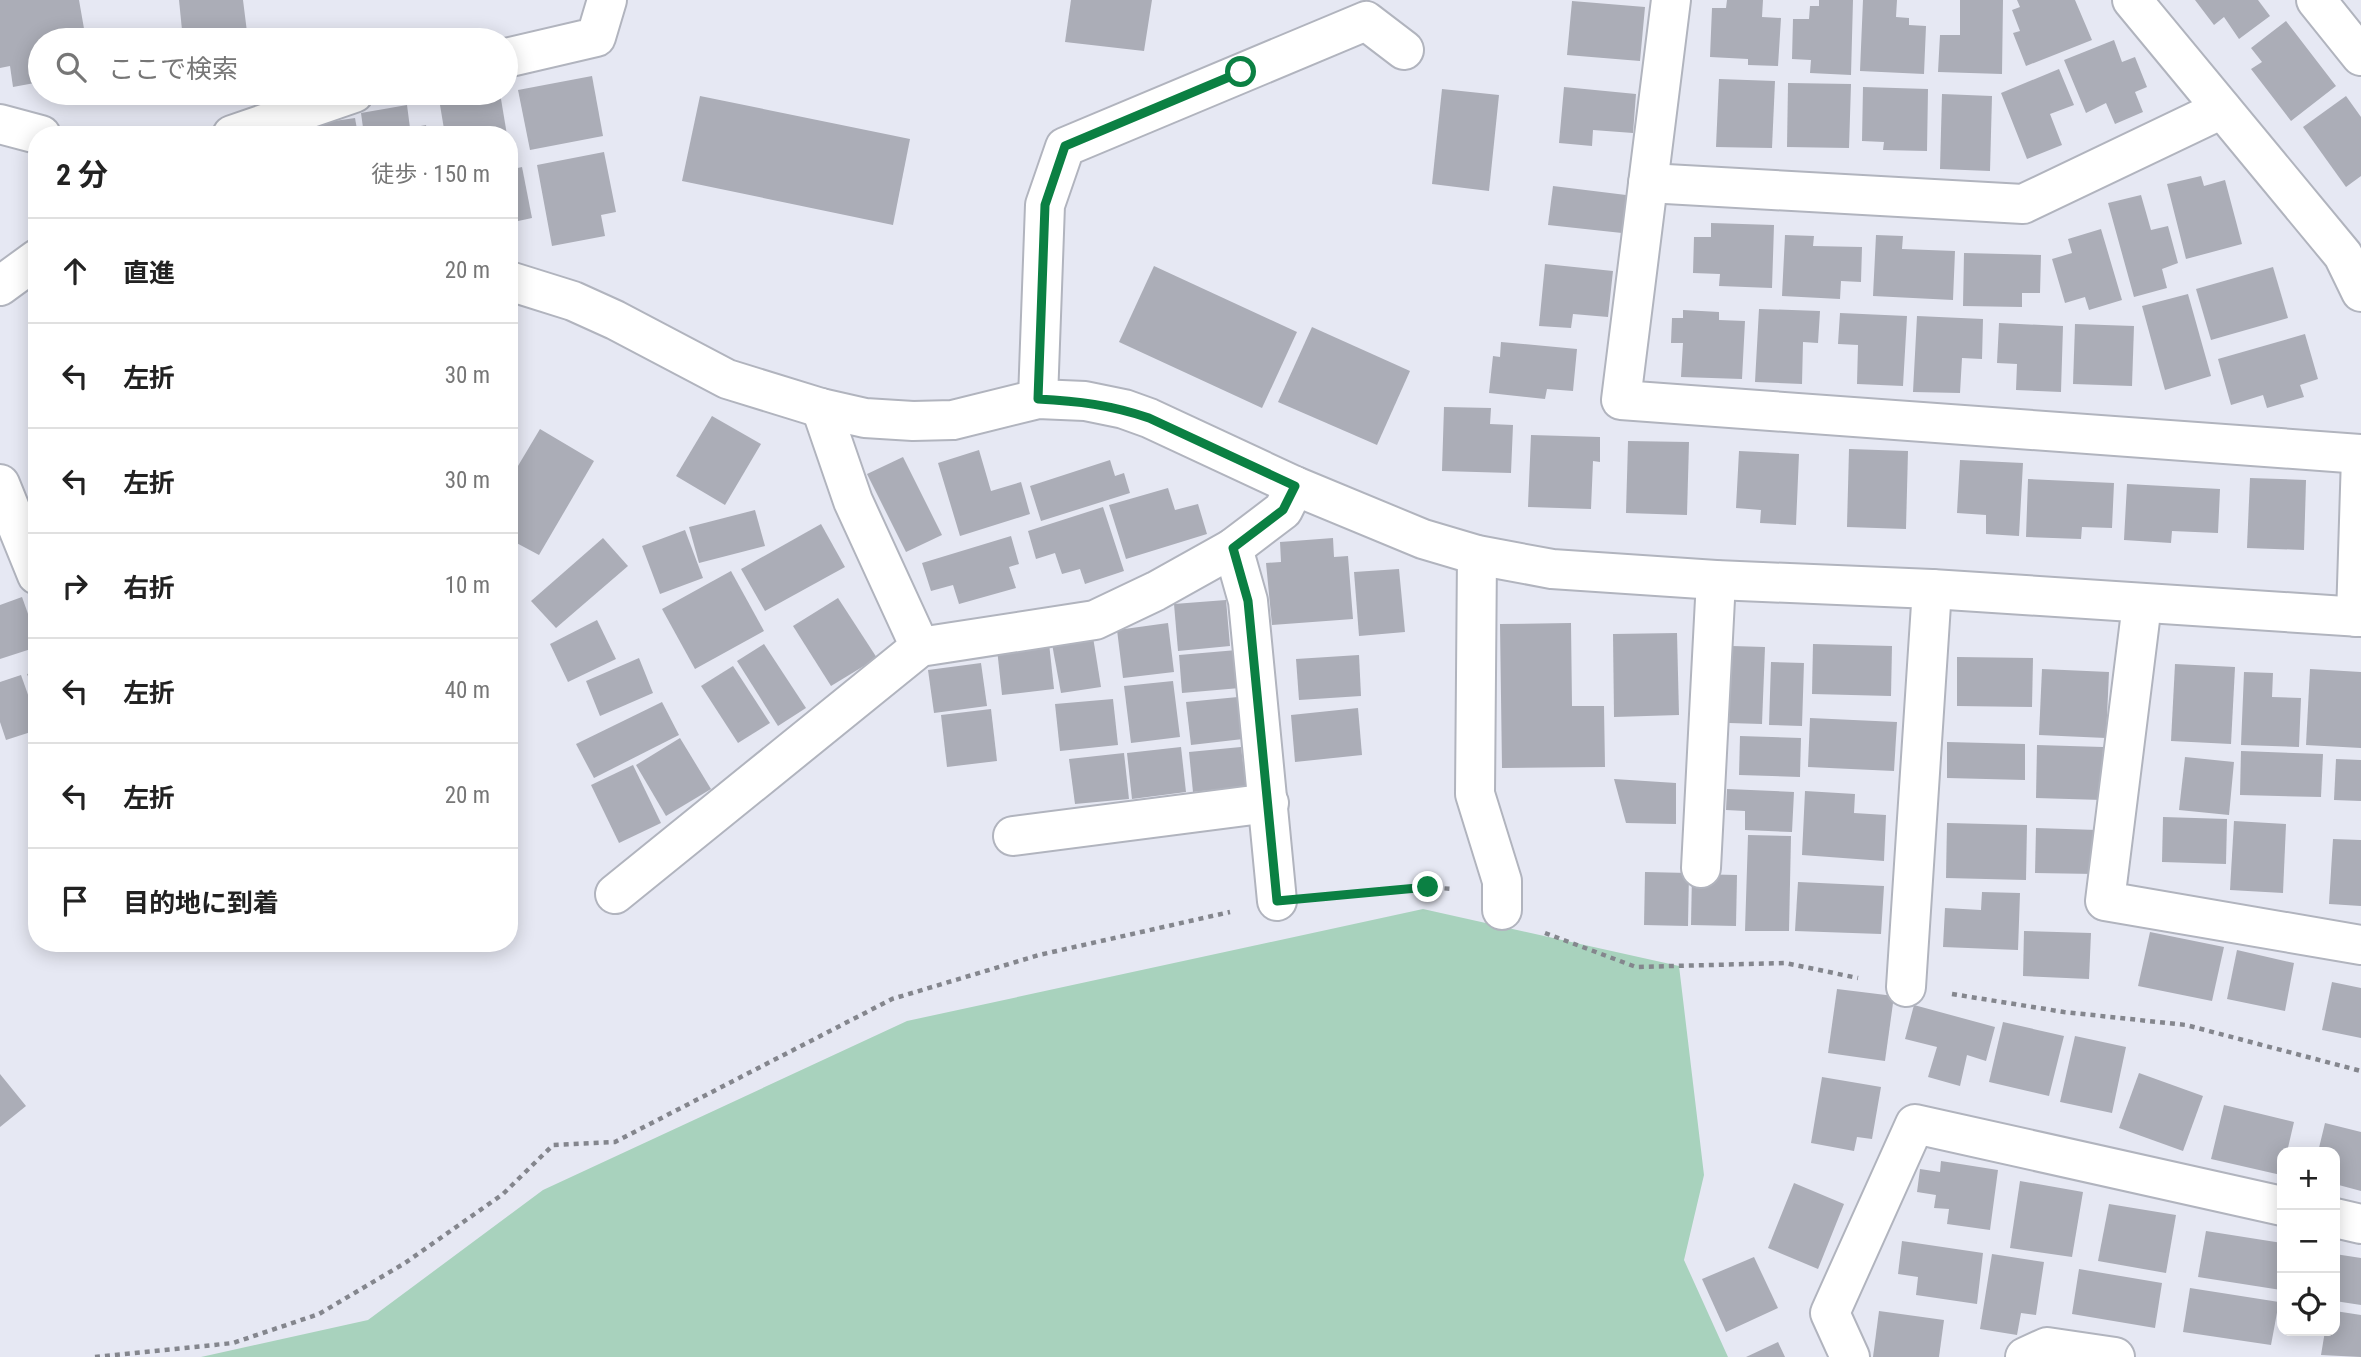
<!DOCTYPE html>
<html lang="ja">
<meta charset="utf-8">
<style>
:root{--surface:#fff;--page:#f6f6f6;--text:#222;--muted:#767676;--line:#e0e0e0}
body{margin:0;font-family:"Roboto Condensed","Noto Sans JP",sans-serif;background:var(--page);color:var(--text)}
.controls{position:absolute;right:21px;bottom:21px;display:grid;overflow:hidden;border-radius:14px;box-shadow:0 4px 18px #0003}
.controls button{width:63px;height:63px;display:grid;place-items:center;padding:0;border:0;border-bottom:2px solid var(--line);background:var(--surface);color:var(--text);font:35px sans-serif}
.stop{position:absolute;width:21px;height:21px;margin:-16px;border:5px solid #0b8043;border-radius:50%;background:#fff}
.stop.end{background:#0b8043;border-color:#fff;box-shadow:0 2px 7px #0008}
.list{margin:0;padding:0;list-style:none}
h2{display:flex;justify-content:space-between;align-items:center;height:91px;margin:0;padding:0 28px;font-size:30px}
h2 small{font-size:23px;font-weight:400;color:var(--muted)}
.list li{display:grid;grid-template-columns:46px 1fr auto;gap:21px;align-items:center;box-sizing:border-box;height:105px;padding:0 28px;border-top:2px solid var(--line)}
.list b{display:block;font-size:26px;white-space:nowrap}
.list em{font-size:23px;font-style:normal;color:var(--muted)}
.icon{flex:none;width:38px;height:38px;fill:none;stroke:currentColor;stroke-width:2;stroke-linecap:round;stroke-linejoin:round}
.map{position:relative;flex:none;width:2361px;height:1357px;overflow:hidden}
.search{position:absolute;background:var(--surface);box-shadow:0 4px 18px #0003;left:28px;top:28px;width:490px;height:77px;display:flex;align-items:center;gap:18px;box-sizing:border-box;padding:0 24px;border-radius:38px;color:var(--muted);font-size:26px}
.panel{position:absolute;background:var(--surface);box-shadow:0 4px 18px #0003;left:28px;top:126px;width:490px;height:826px;border-radius:28px}
.map>svg:first-child{display:block}
.green{fill:#a8d2bd}
.building{fill:#abadb7}
.lines{fill:none;stroke-linecap:round;stroke-linejoin:round}
.minor-casing{stroke:#b1b4be;stroke-width:42}
.path{stroke:#84868d;stroke-width:4.5;stroke-dasharray:5 5;stroke-linecap:butt}
.minor{stroke:#fff;stroke-width:38}
.route{stroke:#0b8043;stroke-width:9}
</style>
<div class="map">
<svg width="2361" height="1357" viewBox="0 0 2361 1357">
<rect width="100%" height="100%" fill="#e6e8f3"/>
<!-- green -->
<path class="green" d="M 1423,909 L 1679,966 L 1704,1175 L 1684,1260 L 1728,1357 L 201,1357 L 368,1320 L 543,1190 L 907,1021 Z"/>
<!-- building -->
<g class="building">
<path d="M 0,0 L 79,0 L 86,40 L 40,40 L 40,82 L 13,87 L 10,66 L 0,68 Z"/>
<path d="M 179,0 L 243,0 L 248,40 L 183,40 Z"/>
<path d="M 1071,0 L 1152,0 L 1144,51 L 1065,42 Z"/>
<path d="M 1727,0 L 1763,0 L 1762,17 L 1781,18 L 1778,66 L 1748,65 L 1748,59 L 1710,57 L 1712,8 L 1726,8 Z"/>
<path d="M 1819,0 L 1853,0 L 1851,75 L 1810,73 L 1811,60 L 1792,59 L 1793,19 L 1809,19 L 1810,6 L 1819,6 Z"/>
<path d="M 1863,0 L 1897,0 L 1896,17 L 1909,18 L 1909,25 L 1926,26 L 1924,74 L 1860,71 Z"/>
<path d="M 1960,0 L 2003,0 L 2002,74 L 1938,72 L 1940,35 L 1960,35 Z"/>
<path d="M 2017,0 L 2075,0 L 2092,40 L 2026,66 L 2013,33 L 2020,31 L 2012,10 L 2020,7 Z"/>
<path d="M 2195,0 L 2258,0 L 2270,16 L 2239,39 L 2224,17 L 2214,25 Z"/>
<path d="M 1572,1 L 1645,7 L 1640,61 L 1567,55 Z"/>
<path d="M 2286,21 L 2336,86 L 2291,121 L 2251,69 L 2262,62 L 2251,48 Z"/>
<path d="M 2114,40 L 2122,62 L 2135,57 L 2147,87 L 2135,92 L 2143,112 L 2115,124 L 2106,103 L 2086,113 L 2064,60 Z"/>
<path d="M 2059,69 L 2074,105 L 2050,114 L 2062,145 L 2027,159 L 2001,93 Z"/>
<path d="M 592,76 L 603,136 L 530,150 L 518,90 Z"/>
<path d="M 1719,79 L 1775,81 L 1772,148 L 1716,147 Z"/>
<path d="M 1788,83 L 1851,84 L 1849,148 L 1787,147 Z"/>
<path d="M 1564,87 L 1636,94 L 1633,133 L 1593,130 L 1592,146 L 1559,143 Z"/>
<path d="M 1863,87 L 1928,89 L 1927,151 L 1883,150 L 1884,142 L 1862,141 Z"/>
<path d="M 1442,89 L 1499,95 L 1489,191 L 1432,184 Z"/>
<path d="M 479,93 L 500,93 L 507,135 L 445,135 L 439,99 Z"/>
<path d="M 1942,94 L 1992,96 L 1990,171 L 1940,169 Z"/>
<path d="M 700,96 L 910,139 L 893,225 L 682,181 Z"/>
<path d="M 2346,96 L 2361,117 L 2361,176 L 2346,187 L 2303,127 Z"/>
<path d="M 407,105 L 410,128 L 426,125 L 428,135 L 364,135 L 361,113 Z"/>
<path d="M 355,118 L 358,135 L 301,135 L 300,126 Z"/>
<path d="M 604,152 L 616,212 L 601,215 L 605,236 L 552,246 L 537,165 Z"/>
<path d="M 522,167 L 532,218 L 509,223 L 509,170 Z"/>
<path d="M 2201,176 L 2204,186 L 2225,180 L 2242,244 L 2186,259 L 2167,184 Z"/>
<path d="M 1553,186 L 1626,195 L 1622,233 L 1548,225 Z"/>
<path d="M 2141,195 L 2151,230 L 2168,226 L 2178,263 L 2162,269 L 2167,288 L 2134,297 L 2108,203 Z"/>
<path d="M 1711,223 L 1774,225 L 1772,288 L 1719,286 L 1720,274 L 1693,273 L 1694,237 L 1711,237 Z"/>
<path d="M 2101,229 L 2122,300 L 2089,310 L 2085,297 L 2065,303 L 2052,259 L 2072,253 L 2068,239 Z"/>
<path d="M 1785,235 L 1814,236 L 1813,246 L 1862,247 L 1861,282 L 1841,281 L 1840,299 L 1782,296 Z"/>
<path d="M 1876,235 L 1903,236 L 1902,249 L 1955,251 L 1953,300 L 1873,296 Z"/>
<path d="M 1964,253 L 2041,255 L 2040,293 L 2022,293 L 2022,307 L 1963,306 Z"/>
<path d="M 1545,264 L 1613,271 L 1608,317 L 1573,314 L 1571,328 L 1539,326 Z"/>
<path d="M 1154,266 L 1297,332 L 1262,408 L 1119,342 Z"/>
<path d="M 2273,267 L 2288,318 L 2211,340 L 2196,289 Z"/>
<path d="M 2188,294 L 2211,376 L 2165,390 L 2142,306 Z"/>
<path d="M 1759,309 L 1820,311 L 1818,343 L 1803,342 L 1802,384 L 1755,382 Z"/>
<path d="M 1683,310 L 1719,312 L 1719,320 L 1745,321 L 1742,379 L 1681,377 L 1683,343 L 1671,343 L 1672,318 L 1683,318 Z"/>
<path d="M 1840,313 L 1907,316 L 1903,386 L 1857,384 L 1858,345 L 1838,344 Z"/>
<path d="M 1917,316 L 1983,319 L 1982,359 L 1962,358 L 1960,393 L 1913,392 Z"/>
<path d="M 1999,323 L 2063,326 L 2061,392 L 2016,390 L 2017,364 L 1997,363 Z"/>
<path d="M 2075,324 L 2134,326 L 2132,386 L 2073,384 Z"/>
<path d="M 1312,327 L 1410,371 L 1377,445 L 1278,402 Z"/>
<path d="M 2305,334 L 2318,379 L 2300,385 L 2304,397 L 2267,408 L 2263,395 L 2231,405 L 2218,359 Z"/>
<path d="M 1501,342 L 1577,349 L 1573,391 L 1547,389 L 1545,399 L 1489,393 L 1493,356 L 1500,357 Z"/>
<path d="M 1444,407 L 1491,408 L 1490,424 L 1513,425 L 1511,473 L 1442,471 Z"/>
<path d="M 712,416 L 761,444 L 725,505 L 676,476 Z"/>
<path d="M 540,429 L 594,461 L 539,555 L 509,539 L 509,481 Z"/>
<path d="M 1531,435 L 1600,437 L 1600,462 L 1593,461 L 1591,509 L 1528,507 Z"/>
<path d="M 1628,441 L 1689,442 L 1687,515 L 1626,513 Z"/>
<path d="M 1849,449 L 1908,451 L 1906,529 L 1847,527 Z"/>
<path d="M 979,450 L 991,491 L 1021,482 L 1030,514 L 960,536 L 938,463 Z"/>
<path d="M 1739,451 L 1799,454 L 1796,525 L 1760,523 L 1761,510 L 1736,508 Z"/>
<path d="M 903,457 L 942,535 L 906,552 L 867,474 Z"/>
<path d="M 1110,460 L 1115,476 L 1124,473 L 1130,493 L 1041,521 L 1030,486 Z"/>
<path d="M 1960,460 L 2023,463 L 2019,536 L 1986,534 L 1986,515 L 1957,513 Z"/>
<path d="M 2250,478 L 2306,480 L 2304,550 L 2247,548 Z"/>
<path d="M 2028,479 L 2114,483 L 2112,528 L 2082,527 L 2081,539 L 2026,537 Z"/>
<path d="M 2127,484 L 2220,489 L 2218,533 L 2172,531 L 2171,543 L 2124,540 Z"/>
<path d="M 1168,488 L 1175,510 L 1198,504 L 1207,534 L 1126,559 L 1109,505 Z"/>
<path d="M 1103,507 L 1124,571 L 1085,584 L 1080,569 L 1062,574 L 1055,553 L 1036,559 L 1028,531 Z"/>
<path d="M 755,510 L 765,546 L 699,563 L 689,527 Z"/>
<path d="M 821,524 L 845,567 L 765,611 L 741,569 Z"/>
<path d="M 685,530 L 703,578 L 660,594 L 642,546 Z"/>
<path d="M 1011,536 L 1019,564 L 1009,567 L 1016,588 L 959,604 L 953,585 L 931,591 L 922,563 Z"/>
<path d="M 603,538 L 628,566 L 556,628 L 531,601 Z"/>
<path d="M 1333,538 L 1334,557 L 1348,556 L 1353,619 L 1272,625 L 1266,563 L 1281,562 L 1280,542 Z"/>
<path d="M 1399,569 L 1405,632 L 1359,636 L 1354,572 Z"/>
<path d="M 731,571 L 764,631 L 695,669 L 662,609 Z"/>
<path d="M 22,597 L 37,639 L 37,647 L 0,659 L 0,605 Z"/>
<path d="M 838,598 L 877,658 L 831,686 L 793,626 Z"/>
<path d="M 1226,600 L 1230,646 L 1178,651 L 1174,604 Z"/>
<path d="M 597,620 L 616,659 L 568,682 L 550,644 Z"/>
<path d="M 1168,623 L 1174,672 L 1123,678 L 1117,630 Z"/>
<path d="M 1571,623 L 1572,706 L 1604,706 L 1605,767 L 1502,768 L 1500,624 Z"/>
<path d="M 1677,633 L 1679,715 L 1614,717 L 1613,634 Z"/>
<path d="M 1093,637 L 1101,687 L 1061,693 L 1052,644 Z"/>
<path d="M 1049,643 L 1054,689 L 1002,695 L 997,649 Z"/>
<path d="M 764,644 L 806,708 L 778,726 L 737,661 Z"/>
<path d="M 1813,644 L 1892,646 L 1891,696 L 1812,694 Z"/>
<path d="M 1732,646 L 1765,647 L 1762,724 L 1729,723 Z"/>
<path d="M 1237,650 L 1240,688 L 1182,693 L 1179,655 Z"/>
<path d="M 1359,655 L 1361,696 L 1299,700 L 1296,659 Z"/>
<path d="M 1957,657 L 2033,658 L 2032,707 L 1957,706 Z"/>
<path d="M 639,658 L 653,693 L 600,716 L 586,681 Z"/>
<path d="M 1771,662 L 1804,663 L 1802,726 L 1769,725 Z"/>
<path d="M 981,663 L 987,706 L 934,713 L 928,670 Z"/>
<path d="M 2175,664 L 2235,667 L 2231,744 L 2171,741 Z"/>
<path d="M 733,666 L 770,723 L 738,743 L 701,686 Z"/>
<path d="M 2042,669 L 2109,672 L 2106,738 L 2039,735 Z"/>
<path d="M 2310,669 L 2361,672 L 2361,748 L 2306,745 Z"/>
<path d="M 37,671 L 37,699 L 27,674 Z"/>
<path d="M 2244,672 L 2273,673 L 2272,697 L 2301,698 L 2299,747 L 2241,745 Z"/>
<path d="M 21,675 L 37,720 L 37,730 L 6,740 L 0,722 L 0,682 Z"/>
<path d="M 1173,681 L 1180,737 L 1131,743 L 1124,686 Z"/>
<path d="M 1238,697 L 1243,739 L 1191,745 L 1186,702 Z"/>
<path d="M 1113,699 L 1118,745 L 1060,751 L 1055,704 Z"/>
<path d="M 662,702 L 679,735 L 594,778 L 576,744 Z"/>
<path d="M 1358,708 L 1362,755 L 1295,762 L 1291,715 Z"/>
<path d="M 991,709 L 997,761 L 947,767 L 941,715 Z"/>
<path d="M 1810,718 L 1897,722 L 1894,771 L 1808,767 Z"/>
<path d="M 1740,736 L 1801,738 L 1800,777 L 1739,775 Z"/>
<path d="M 680,738 L 711,789 L 666,816 L 636,765 Z"/>
<path d="M 1947,742 L 2025,744 L 2025,780 L 1947,778 Z"/>
<path d="M 2037,745 L 2103,747 L 2102,800 L 2036,798 Z"/>
<path d="M 1181,747 L 1186,792 L 1132,799 L 1127,753 Z"/>
<path d="M 1241,747 L 1246,786 L 1193,792 L 1189,752 Z"/>
<path d="M 2241,751 L 2323,754 L 2321,797 L 2240,795 Z"/>
<path d="M 1124,753 L 1129,799 L 1075,804 L 1069,759 Z"/>
<path d="M 2185,757 L 2234,762 L 2229,815 L 2179,810 Z"/>
<path d="M 2336,759 L 2361,760 L 2361,801 L 2334,800 Z"/>
<path d="M 633,765 L 661,823 L 619,843 L 591,785 Z"/>
<path d="M 1614,779 L 1676,783 L 1676,824 L 1626,823 Z"/>
<path d="M 1727,789 L 1794,792 L 1792,832 L 1745,830 L 1745,811 L 1726,810 Z"/>
<path d="M 1805,791 L 1855,794 L 1854,813 L 1886,815 L 1884,861 L 1802,855 Z"/>
<path d="M 2163,817 L 2227,819 L 2226,864 L 2162,862 Z"/>
<path d="M 2234,821 L 2286,824 L 2283,893 L 2230,890 Z"/>
<path d="M 1947,823 L 2027,825 L 2026,880 L 1946,878 Z"/>
<path d="M 2036,828 L 2097,830 L 2095,874 L 2035,873 Z"/>
<path d="M 1748,835 L 1791,836 L 1789,931 L 1745,931 Z"/>
<path d="M 2333,839 L 2361,840 L 2361,906 L 2329,904 Z"/>
<path d="M 1645,872 L 1689,873 L 1688,926 L 1644,925 Z"/>
<path d="M 1692,874 L 1737,875 L 1736,926 L 1691,925 Z"/>
<path d="M 1798,882 L 1884,886 L 1881,934 L 1795,931 Z"/>
<path d="M 1982,892 L 2020,893 L 2018,950 L 1943,947 L 1945,908 L 1981,910 Z"/>
<path d="M 2024,931 L 2091,933 L 2089,979 L 2023,976 Z"/>
<path d="M 2150,932 L 2224,947 L 2212,1001 L 2138,986 Z"/>
<path d="M 2237,950 L 2294,963 L 2285,1011 L 2227,999 Z"/>
<path d="M 2332,982 L 2361,988 L 2361,1038 L 2322,1030 Z"/>
<path d="M 1837,989 L 1894,996 L 1885,1061 L 1828,1053 Z"/>
<path d="M 1914,1005 L 1995,1027 L 1986,1061 L 1967,1055 L 1960,1086 L 1928,1077 L 1937,1047 L 1905,1039 Z"/>
<path d="M 2003,1022 L 2064,1036 L 2049,1096 L 1989,1082 Z"/>
<path d="M 2075,1036 L 2126,1047 L 2112,1113 L 2060,1102 Z"/>
<path d="M 2139,1073 L 2203,1096 L 2183,1151 L 2119,1128 Z"/>
<path d="M 0,1074 L 26,1106 L 0,1127 Z"/>
<path d="M 1822,1077 L 1881,1087 L 1872,1139 L 1857,1137 L 1854,1151 L 1811,1143 Z"/>
<path d="M 2224,1105 L 2294,1122 L 2287,1152 L 2282,1152 L 2281,1175 L 2211,1159 Z"/>
<path d="M 2325,1123 L 2361,1132 L 2361,1191 L 2335,1184 L 2335,1152 L 2318,1152 Z"/>
<path d="M 1941,1161 L 1998,1170 L 1990,1230 L 1947,1224 L 1949,1209 L 1934,1208 L 1936,1195 L 1917,1192 L 1920,1169 L 1940,1172 Z"/>
<path d="M 2020,1181 L 2083,1192 L 2072,1257 L 2010,1248 Z"/>
<path d="M 1794,1183 L 1844,1204 L 1818,1269 L 1768,1248 Z"/>
<path d="M 2109,1204 L 2176,1215 L 2166,1273 L 2098,1261 Z"/>
<path d="M 2206,1231 L 2282,1243 L 2281,1290 L 2198,1277 Z"/>
<path d="M 1902,1241 L 1983,1253 L 1977,1304 L 1916,1295 L 1918,1277 L 1898,1274 Z"/>
<path d="M 1992,1254 L 2044,1262 L 2036,1315 L 2021,1313 L 2017,1335 L 1980,1329 Z"/>
<path d="M 2335,1254 L 2361,1258 L 2361,1305 L 2335,1301 Z"/>
<path d="M 1754,1257 L 1778,1308 L 1726,1332 L 1702,1279 Z"/>
<path d="M 2079,1269 L 2162,1283 L 2155,1328 L 2072,1314 Z"/>
<path d="M 2190,1288 L 2279,1302 L 2271,1345 L 2183,1332 Z"/>
<path d="M 1879,1311 L 1944,1320 L 1939,1357 L 1873,1357 Z"/>
<path d="M 2335,1311 L 2361,1315 L 2361,1357 L 2321,1355 L 2325,1331 L 2335,1331 Z"/>
<path d="M 1778,1342 L 1785,1357 L 1746,1357 Z"/>
</g>
<g class="lines">
<defs>
<g id="minor">
<path d="M 1671,0 L 1621,400 L 2361,454"/>
<path d="M 2132,0 L 2343,255 L 2361,292"/>
<path d="M 2316,0 L 2361,56"/>
<path d="M 506,58 L 596,37 L 607,0"/>
<path d="M 0,124 L 41,135"/>
<path d="M 232,135 L 354,93"/>
<path d="M 1648,183 L 2023,204 L 2222,109"/>
<path d="M 509,281 L 573,301 L 615,320 L 727,379 L 821,408 L 865,418 L 913,421 L 953,420 L 1038,399 L 1085,401 L 1124,409 L 1149,418 L 1295,486 L 1423,539 L 1477,555 L 1552,569 L 1716,580 L 1932,589 L 2361,617"/>
<path d="M 0,286 L 37,259"/>
<path d="M 1038,399 L 1045,205 L 1065,147 L 1366,21 L 1404,50"/>
<path d="M 821,408 L 853,501 L 920,647"/>
<path d="M 0,484 L 37,575"/>
<path d="M 1233,548 L 1248,601 L 1277,901"/>
<path d="M 1477,555 L 1475,794 L 1502,881 L 1502,910"/>
<path d="M 2142,604 L 2105,901 L 2361,945"/>
<path d="M 2356,617 L 2361,457"/>
<path d="M 1013,836 L 1269,803"/>
<path d="M 1701,868 L 1716,580"/>
<path d="M 615,894 L 920,647 L 1095,620 L 1156,591 L 1233,548 L 1283,510 L 1295,486"/>
<path d="M 1906,987 L 1932,589"/>
<path d="M 2335,1218 L 2361,1224"/>
<path d="M 1850,1357 L 1830,1313 L 1915,1124 L 2282,1206"/>
<path d="M 2025,1357 L 2047,1347 L 2115,1357"/>
</g>
</defs>
<!-- minor casing -->
<use href="#minor" class="minor-casing"/>
<!-- path -->
<g class="path">
<path d="M 1325,897 L 1428,887 L 1452,889"/>
<path d="M 1545,933 L 1636,967 L 1785,963 L 1858,978"/>
<path d="M 1952,994 L 2064,1012 L 2186,1025 L 2361,1071"/>
<path d="M 95,1357 L 233,1343 L 319,1314 L 405,1263 L 503,1194 L 553,1145 L 615,1142 L 892,999 L 1039,955 L 1230,912"/>
</g>
<!-- minor -->
<use href="#minor" class="minor"/>
</g>
<g class="lines">
<!-- route -->
<path class="route" d="M 1241,72 L 1065,146 L 1045,205 L 1038,399 C 1078,401 1111,405 1149,418 L 1295,486 L 1283,510 L 1233,548 L 1248,601 L 1277,901 L 1428,887"/>
</g>
</svg>
<div class="controls">
<button>+</button>
<button>−</button>
<button><svg class="icon" aria-label="locate" viewBox="0 0 24 24"><circle cx="12" cy="12" r="6"/><path d="M12 2v4M12 18v4M2 12h4M18 12h4"/></svg></button>
</div>
<div class="stop" style="left:1241px;top:72px"></div>
<div class="stop end" style="left:1428px;top:887px"></div>
<div class="search"><svg class="icon" aria-label="search" viewBox="0 0 24 24"><circle cx="10" cy="10" r="6"/><path d="M15 15l6 6"/></svg>ここで検索</div>
<section class="panel">
<h2>2 分<small>徒歩 · 150 m</small></h2>
<ul class="list">
<li><svg class="icon" aria-label="ahead" viewBox="0 0 24 24"><path d="M12 20V5M6 11l6-6 6 6"/></svg><div><b>直進</b></div><em>20 m</em></li>
<li><svg class="icon" aria-label="left" viewBox="0 0 24 24"><path d="M17 20v-9H6M10 6l-5 5 5 5"/></svg><div><b>左折</b></div><em>30 m</em></li>
<li><svg class="icon" aria-label="left" viewBox="0 0 24 24"><path d="M17 20v-9H6M10 6l-5 5 5 5"/></svg><div><b>左折</b></div><em>30 m</em></li>
<li><svg class="icon" aria-label="right" viewBox="0 0 24 24"><path d="M7 20v-9h11M14 6l5 5-5 5"/></svg><div><b>右折</b></div><em>10 m</em></li>
<li><svg class="icon" aria-label="left" viewBox="0 0 24 24"><path d="M17 20v-9H6M10 6l-5 5 5 5"/></svg><div><b>左折</b></div><em>40 m</em></li>
<li><svg class="icon" aria-label="left" viewBox="0 0 24 24"><path d="M17 20v-9H6M10 6l-5 5 5 5"/></svg><div><b>左折</b></div><em>20 m</em></li>
<li><svg class="icon" aria-label="arrive" viewBox="0 0 24 24"><path d="M6 21V4h12l-3 4 3 4H6"/></svg><div><b>目的地に到着</b></div></li>
</ul>
</section>
</div>
